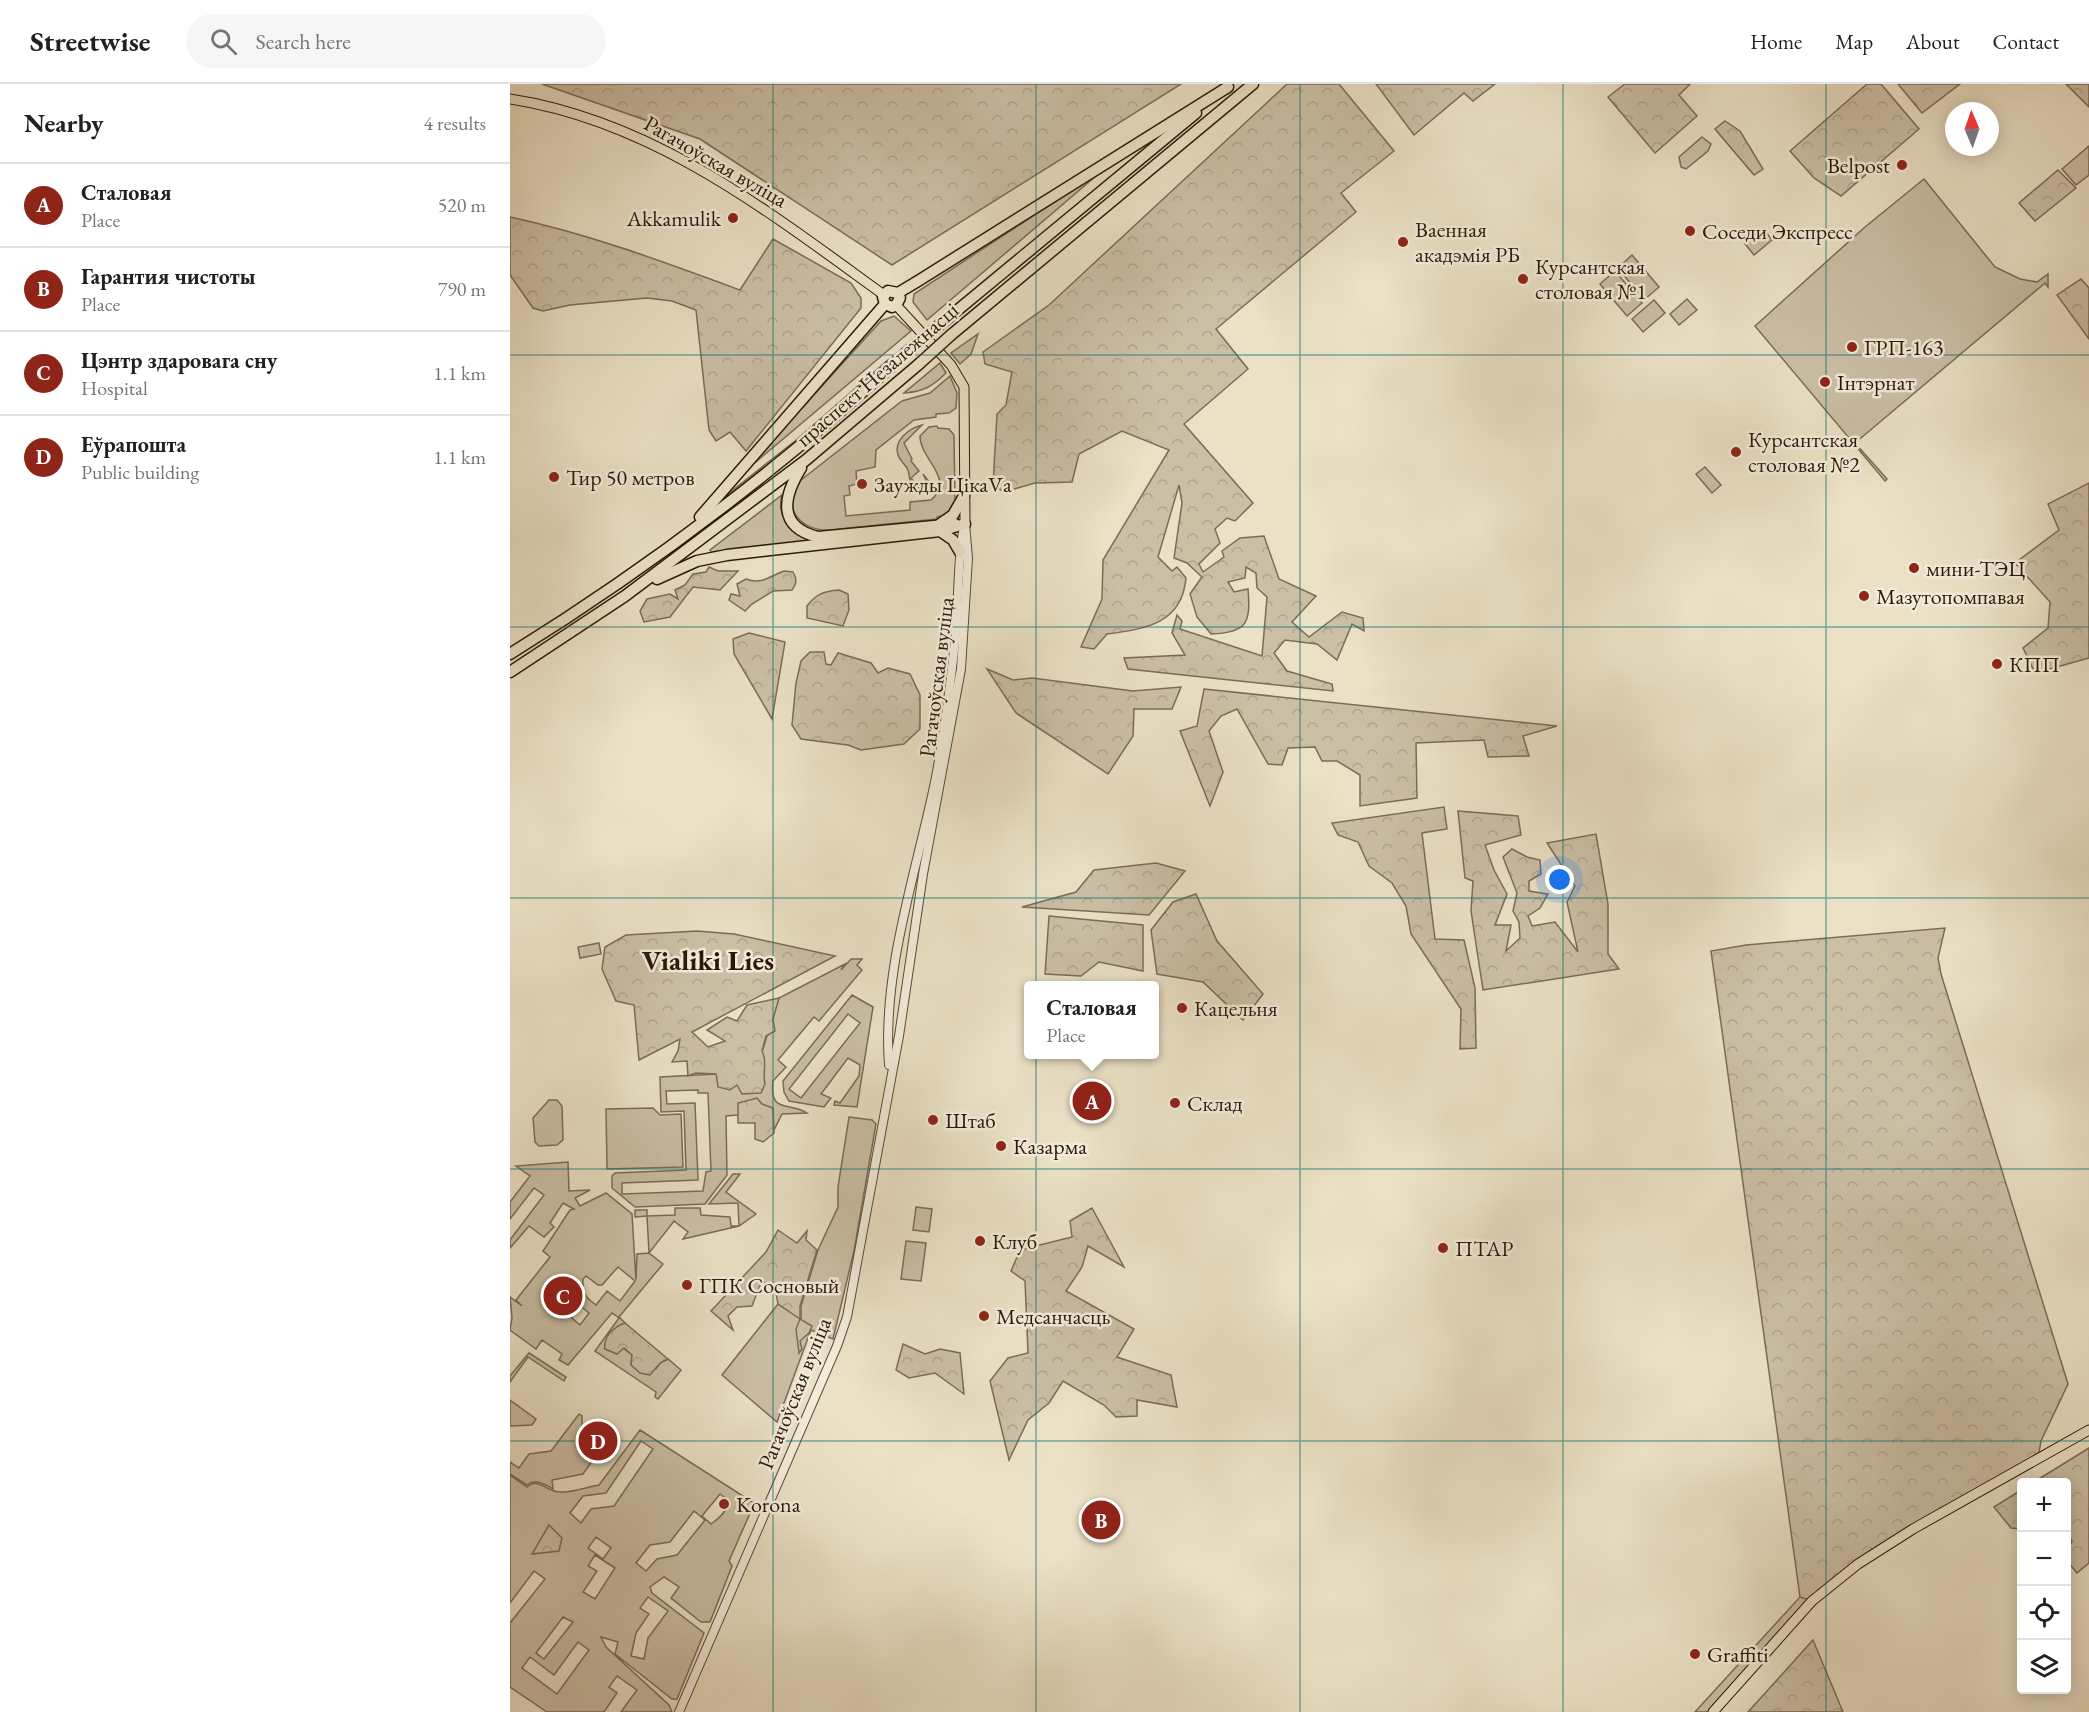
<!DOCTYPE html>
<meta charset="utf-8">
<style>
:root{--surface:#fff;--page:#f6f6f6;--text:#202124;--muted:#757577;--line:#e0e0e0;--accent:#8f2418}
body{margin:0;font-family:"EB Garamond",serif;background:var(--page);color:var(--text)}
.controls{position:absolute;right:18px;bottom:18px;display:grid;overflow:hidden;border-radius:6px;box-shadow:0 3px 15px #0003}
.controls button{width:54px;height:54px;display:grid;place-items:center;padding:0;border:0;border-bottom:2px solid var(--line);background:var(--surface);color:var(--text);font:30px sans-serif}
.compass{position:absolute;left:1435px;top:18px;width:54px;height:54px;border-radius:50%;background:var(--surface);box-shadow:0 3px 15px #0003;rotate:358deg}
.you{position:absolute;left:1050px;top:796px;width:21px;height:21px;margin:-15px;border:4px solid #fff;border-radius:50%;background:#1a73e8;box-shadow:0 0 0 9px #1a73e833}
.badge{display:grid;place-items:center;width:39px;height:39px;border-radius:50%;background:var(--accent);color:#fff;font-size:20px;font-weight:700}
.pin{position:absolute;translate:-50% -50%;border:3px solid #fff;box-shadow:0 2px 6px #0006}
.popup{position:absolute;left:514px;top:897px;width:135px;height:78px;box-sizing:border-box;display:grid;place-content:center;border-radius:6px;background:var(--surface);filter:drop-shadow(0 2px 4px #0005);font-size:20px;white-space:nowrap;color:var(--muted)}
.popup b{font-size:22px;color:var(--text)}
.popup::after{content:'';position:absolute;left:50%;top:100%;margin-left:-12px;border:12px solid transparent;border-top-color:var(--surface)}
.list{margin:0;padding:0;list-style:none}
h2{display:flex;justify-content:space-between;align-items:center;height:78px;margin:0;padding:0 24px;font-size:26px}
h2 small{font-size:20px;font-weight:400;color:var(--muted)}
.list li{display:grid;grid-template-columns:39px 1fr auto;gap:18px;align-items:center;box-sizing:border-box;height:84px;padding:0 24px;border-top:2px solid var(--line)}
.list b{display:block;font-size:22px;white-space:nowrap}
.list p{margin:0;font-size:20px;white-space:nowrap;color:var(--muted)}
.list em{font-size:20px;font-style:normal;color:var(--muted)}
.icon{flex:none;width:33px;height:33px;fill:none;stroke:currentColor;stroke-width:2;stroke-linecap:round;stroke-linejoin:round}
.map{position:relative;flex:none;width:1579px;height:1628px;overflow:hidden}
header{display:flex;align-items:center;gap:36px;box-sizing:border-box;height:84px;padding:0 30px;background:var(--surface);border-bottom:2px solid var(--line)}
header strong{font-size:28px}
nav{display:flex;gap:33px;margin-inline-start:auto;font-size:21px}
.search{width:420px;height:54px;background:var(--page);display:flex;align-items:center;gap:15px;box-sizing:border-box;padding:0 21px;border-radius:33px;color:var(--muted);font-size:22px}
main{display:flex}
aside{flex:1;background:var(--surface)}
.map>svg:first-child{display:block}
.green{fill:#cbbfa6;stroke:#7c6b57;stroke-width:1.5;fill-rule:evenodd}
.forest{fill:url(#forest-crowns);stroke:#7c6b57;stroke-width:1.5}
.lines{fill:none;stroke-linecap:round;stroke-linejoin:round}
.minor-casing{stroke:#5c4a38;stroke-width:10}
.major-casing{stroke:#2d1708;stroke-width:11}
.highway-casing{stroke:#2d1708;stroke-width:13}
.minor{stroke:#f2ecda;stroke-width:8}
.major{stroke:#ebe1c6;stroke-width:9}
.highway{stroke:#ebe1c6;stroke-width:10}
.highway-bridge-casing{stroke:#2d1708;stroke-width:13;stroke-linecap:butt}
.highway-bridge{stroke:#ebe1c6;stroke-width:10}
.grid{fill:none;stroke:#0f766e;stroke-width:1.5;stroke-opacity:0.55}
.poi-dot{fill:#8f2418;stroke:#f2ecda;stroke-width:2}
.labels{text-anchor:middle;stroke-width:5;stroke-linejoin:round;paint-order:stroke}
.street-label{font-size:22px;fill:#2d1708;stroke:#f2ecda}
.poi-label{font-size:22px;fill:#2d1708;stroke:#f2ecda;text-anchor:start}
.district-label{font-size:28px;font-weight:bold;fill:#2d1708;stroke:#f2ecda}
</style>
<header>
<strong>Streetwise</strong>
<div class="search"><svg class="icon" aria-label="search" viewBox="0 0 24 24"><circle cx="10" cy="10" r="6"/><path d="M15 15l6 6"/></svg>Search here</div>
<nav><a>Home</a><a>Map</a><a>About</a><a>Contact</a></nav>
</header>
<main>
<aside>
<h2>Nearby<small>4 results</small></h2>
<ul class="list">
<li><span class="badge">A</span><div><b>Сталовая</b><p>Place</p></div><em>520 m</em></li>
<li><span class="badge">B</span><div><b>Гарантия чистоты</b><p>Place</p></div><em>790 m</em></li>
<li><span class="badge">C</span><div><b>Цэнтр здаровага сну</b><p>Hospital</p></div><em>1.1 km</em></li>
<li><span class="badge">D</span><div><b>Еўрапошта</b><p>Public building</p></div><em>1.1 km</em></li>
</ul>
</aside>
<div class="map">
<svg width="1579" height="1628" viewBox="0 0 1579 1628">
<defs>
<pattern id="forest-crowns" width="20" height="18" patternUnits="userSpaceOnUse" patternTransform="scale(1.5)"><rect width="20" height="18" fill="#cbbfa6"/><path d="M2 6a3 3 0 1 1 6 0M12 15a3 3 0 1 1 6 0" fill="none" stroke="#afa38d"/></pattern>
</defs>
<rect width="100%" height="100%" fill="#ebe1c6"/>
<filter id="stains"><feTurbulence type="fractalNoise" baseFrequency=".00333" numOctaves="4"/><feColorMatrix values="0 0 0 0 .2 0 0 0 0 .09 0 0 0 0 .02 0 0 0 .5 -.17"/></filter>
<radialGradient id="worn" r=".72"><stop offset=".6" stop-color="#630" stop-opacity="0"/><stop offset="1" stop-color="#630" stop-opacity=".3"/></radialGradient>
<!-- green -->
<g class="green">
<path d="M 1579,62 L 1579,91 L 1566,101 L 1552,85 Z"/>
<path d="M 593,86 L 417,236 L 403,218 L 404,210 Z"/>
<path d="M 1414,95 L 1485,183 L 1510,195 L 1527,198 L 1538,190 L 1538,203 L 1535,199 L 1345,359 L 1377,395 L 1375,397 L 1245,242 L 1355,143 Z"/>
<path d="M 1254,146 L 1262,156 L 1244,171 L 1235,160 Z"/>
<path d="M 1122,171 L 1149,203 L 1134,216 L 1108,184 Z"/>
<path d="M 1105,187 L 1132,219 L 1117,232 L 1090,200 Z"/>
<path d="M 1177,215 L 1187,226 L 1169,241 L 1160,230 Z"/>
<path d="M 1144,216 L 1155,229 L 1133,248 L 1122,235 Z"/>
<path d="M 384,232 L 401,247 L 234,388 L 371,237 Z"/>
<path d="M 468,250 L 461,270 L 450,280 L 441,269 Z"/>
<path d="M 379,275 C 365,295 232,409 214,413 L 285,357 Z"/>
<path d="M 430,279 L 436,289 C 423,302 413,308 394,309 Z"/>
<path d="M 440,292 L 447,309 L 446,324 L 439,329 L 426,330 L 426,333 L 404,336 L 366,366 L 365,383 L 346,387 L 347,400 L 339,402 L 340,411 L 334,412 L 336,432 L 400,426 L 400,418 L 421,416 C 446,394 410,376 410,352 L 419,343 L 427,342 L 428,344 L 439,345 L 444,351 L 445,416 L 438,430 L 427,433 L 427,435 L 320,446 C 290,448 269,422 291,396 L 392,317 L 420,309 Z"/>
<path d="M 412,341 L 394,359 L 402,375 L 401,377 L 409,387 L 401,394 L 409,404 L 417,398 L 413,390 L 420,399 L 419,405 L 412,409 L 401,406 C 400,400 400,392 398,386 C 396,381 390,377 388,371 C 383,356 400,344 412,341 Z"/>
<path d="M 1195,383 L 1211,401 L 1202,409 L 1186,390 Z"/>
<path d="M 272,411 C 265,439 287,447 308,456 L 201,468 L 200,466 Z"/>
<path d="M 89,859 L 91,870 L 70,874 L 68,863 Z"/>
<path d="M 341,875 L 352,875 L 347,881 L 352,886 L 309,937 L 304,933 L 268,976 L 276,983 L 263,997 C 259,1031 280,1017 297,1029 L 272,1030 L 264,1046 L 262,1040 L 228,1031 L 216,1032 L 217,1091 L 195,1120 L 125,1123 L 102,1104 L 102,1092 L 105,1089 L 176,1086 L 174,1027 L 151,1028 L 150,993 L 207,990 L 228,1000 L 253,993 L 252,968 L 269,914 L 335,880 L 331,886 ZM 188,1006 L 188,1009 L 198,1009 L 201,1087 L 196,1088 L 193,1107 L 112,1110 L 112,1099 L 188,1096 L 185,1019 L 157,1020 L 156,1007 Z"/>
<path d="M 342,911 L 363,923 L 347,1023 L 324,1021 L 325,1017 L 330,1019 L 349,992 L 350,981 L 338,974 L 311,1010 L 321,1014 L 314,1023 L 279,1017 L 274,1008 L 273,997 ZM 338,930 L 350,939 L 291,1014 L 279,1005 Z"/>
<path d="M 39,1016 L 47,1016 L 52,1022 L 53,1056 L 47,1061 L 29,1062 L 25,1058 L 23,1034 Z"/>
<path d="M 143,1024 L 150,1031 L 171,1030 L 173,1083 L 97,1085 L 96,1025 Z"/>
<path d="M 339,1033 L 362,1036 L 366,1040 L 344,1167 L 323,1255 L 301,1246 L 267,1338 L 212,1291 L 268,1220 L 291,1234 L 291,1222 L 308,1166 L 328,1123 L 328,1103 Z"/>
<path d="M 58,1078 L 59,1107 L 80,1106 L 65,1114 L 70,1122 L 96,1109 L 122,1130 L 126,1196 L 127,1170 L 139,1169 L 137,1132 L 125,1133 L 125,1126 L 137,1126 L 137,1132 L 165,1131 L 165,1124 L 190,1124 L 191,1131 L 220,1133 L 221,1142 L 229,1142 L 228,1119 L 199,1120 L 223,1090 L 230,1090 L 216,1108 L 246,1130 L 229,1142 L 173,1155 L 178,1148 L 164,1137 L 139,1169 L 153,1180 L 109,1233 L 115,1239 L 108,1242 L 95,1265 L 107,1270 L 113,1264 L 122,1271 L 121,1281 L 146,1285 L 150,1279 L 158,1275 L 171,1286 L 148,1315 L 145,1313 L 146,1308 L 85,1267 L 109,1234 L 102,1229 L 58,1281 L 49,1276 L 52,1270 L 32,1256 L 26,1265 L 0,1246 L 2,1234 L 0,1213 L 12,1222 L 6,1216 L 40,1173 L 33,1167 L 60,1126 L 64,1125 L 53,1119 L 40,1139 L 44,1143 L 34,1153 L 19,1142 L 0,1164 L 0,1156 L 34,1111 L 24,1104 L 0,1135 L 0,1118 L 20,1092 L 6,1082 ZM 108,1183 L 125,1197 L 110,1217 L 97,1207 L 86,1221 C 75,1213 72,1209 73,1195 L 76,1192 L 88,1201 L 92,1201 ZM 61,1193 L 67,1219 L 79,1229 L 70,1241 C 51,1226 50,1219 47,1195 Z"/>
<path d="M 406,1123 L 422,1125 L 419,1148 L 403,1146 Z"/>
<path d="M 396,1157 L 416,1159 L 411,1197 L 391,1195 Z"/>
<path d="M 19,1269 L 56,1293 L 54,1297 L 18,1273 L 0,1298 L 0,1292 Z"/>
<path d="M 0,1316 L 26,1335 L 22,1341 L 0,1342 Z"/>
<path d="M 69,1330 L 72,1332 L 72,1350 L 69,1354 L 88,1369 L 73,1390 L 42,1396 L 43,1405 C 34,1400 26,1394 17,1401 L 0,1390 L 0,1378 L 9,1384 L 19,1370 L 41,1367 Z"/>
<path d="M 130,1346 L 247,1421 L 249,1426 L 241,1427 L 219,1477 L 222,1482 L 200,1538 L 191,1538 L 161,1514 L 169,1503 L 154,1493 L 140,1503 L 142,1509 L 194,1549 L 167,1615 L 162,1615 L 105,1570 L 108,1558 L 91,1553 L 96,1563 L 159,1621 L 162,1628 L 111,1628 L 127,1606 L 107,1592 L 99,1603 L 107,1609 L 94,1628 L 37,1628 L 0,1603 L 0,1539 L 35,1495 L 24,1487 L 0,1519 L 0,1391 L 17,1403 C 28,1394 33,1404 44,1407 C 56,1411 76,1403 89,1401 ZM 131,1357 L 143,1365 L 104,1422 L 81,1425 L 71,1439 L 60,1429 L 73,1412 L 96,1409 ZM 210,1410 L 219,1417 C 217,1427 210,1434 201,1440 L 192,1432 ZM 184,1427 L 195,1436 L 167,1471 L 147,1475 L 136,1487 L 126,1479 L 140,1461 L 160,1458 ZM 86,1453 L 101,1464 L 93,1475 L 78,1464 ZM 85,1471 L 105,1484 L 85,1515 L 73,1508 L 87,1487 L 78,1482 ZM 138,1513 L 158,1527 L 138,1554 L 134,1575 L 121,1572 L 126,1549 L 139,1530 L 130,1524 ZM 53,1533 L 63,1538 L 34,1575 L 26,1569 ZM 68,1558 L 79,1566 L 47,1610 L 12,1584 L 20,1573 L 44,1591 Z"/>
<path d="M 1290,1513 L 1302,1517 L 1203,1628 L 1185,1628 Z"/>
</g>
<!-- forest -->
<g class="forest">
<path d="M 32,0 L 671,0 L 382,181 L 190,55 Z"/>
<path d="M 777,0 L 829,0 L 884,67 L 831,109 L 846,128 L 706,245 L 738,285 L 674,340 L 743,419 L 725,437 L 717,434 L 705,445 L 710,459 L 689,480 L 693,488 L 714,473 L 712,467 L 730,454 L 754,452 L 769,495 L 806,512 L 782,538 L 799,553 L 832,528 L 853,534 L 854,547 L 842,540 L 827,576 L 807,560 L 775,556 L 764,569 L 777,587 L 822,600 L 823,607 L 618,585 L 614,574 L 675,571 L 662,549 L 667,531 L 672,537 L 670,545 L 752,572 L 757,513 L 747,504 L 746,489 L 736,483 L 735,494 L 718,498 L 724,508 L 738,505 C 741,539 737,549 701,550 L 687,533 L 680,510 L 692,493 L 677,479 L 664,474 L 672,419 L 669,401 L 648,473 L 662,487 L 667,483 L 676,494 C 672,540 635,545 597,550 L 584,565 L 571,563 L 592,515 L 593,476 L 659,366 L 612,347 L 569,370 L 562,398 L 525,399 L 494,408 L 483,401 L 487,330 L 496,321 L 502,288 L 475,280 L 473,268 L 539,221 Z"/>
<path d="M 866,0 L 985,0 L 963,17 L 954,9 L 904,51 Z"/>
<path d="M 1115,0 L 1180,0 L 1169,11 L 1187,32 L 1145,69 L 1098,13 Z"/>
<path d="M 1357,0 L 1371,0 L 1409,45 L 1331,112 L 1304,94 L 1280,67 Z"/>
<path d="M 1388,0 L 1450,0 L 1412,29 Z"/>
<path d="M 1556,0 L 1579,0 L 1579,23 Z"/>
<path d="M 1215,37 L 1230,47 L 1253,85 L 1244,91 L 1205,45 Z"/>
<path d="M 1192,53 L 1201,60 L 1198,67 L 1176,85 L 1171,83 L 1169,73 Z"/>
<path d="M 1548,86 L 1566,104 L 1525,137 L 1509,119 Z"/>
<path d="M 0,133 C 79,150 154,178 230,206 L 263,155 L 341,199 L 351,214 L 351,224 L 236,367 L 220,348 L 206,357 L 199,346 L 186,226 L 162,217 L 137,214 L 60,221 L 33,227 L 23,224 L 0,191 Z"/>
<path d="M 1571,195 L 1579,204 L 1579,255 L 1547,211 Z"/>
<path d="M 1579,399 L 1579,574 L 1525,589 L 1513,564 L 1538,544 L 1540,518 L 1505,479 L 1549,446 L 1538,420 Z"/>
<path d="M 199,483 L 208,487 L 228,487 L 210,506 L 183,503 L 160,533 L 134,538 L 130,527 L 137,515 L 160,510 L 168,515 L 165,506 L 175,501 L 183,490 L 196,488 Z"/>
<path d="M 274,487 L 283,488 C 287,495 287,499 282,506 L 263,507 L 242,520 L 235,527 L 219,516 L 221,510 L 230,512 L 227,500 L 236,495 C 252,501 260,492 274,487 Z"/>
<path d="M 329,506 L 338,510 L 339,526 L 333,542 L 297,534 L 297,522 C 306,510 314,507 329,506 Z"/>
<path d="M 239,549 L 275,558 L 262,635 L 224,570 L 223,555 Z"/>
<path d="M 300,568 L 314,568 L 316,580 L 321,581 L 328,569 L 361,579 L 368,589 L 378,584 L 400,590 L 410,611 L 410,645 L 394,660 L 351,666 L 338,661 L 291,655 L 282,641 L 286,599 L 291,577 Z"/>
<path d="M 477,585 L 503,596 L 522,594 L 623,607 L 671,603 L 662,625 L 624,625 L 623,652 L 598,690 L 506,629 Z"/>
<path d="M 694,605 L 1047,642 L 1013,652 L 1019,672 L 978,673 L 974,656 L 906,659 L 907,714 L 850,722 L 850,691 L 827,677 L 812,677 L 805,663 L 778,664 L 772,681 L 758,680 L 727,625 L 711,632 L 699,647 L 713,688 L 700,722 L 670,647 L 687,642 Z"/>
<path d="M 934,723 L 937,745 L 912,749 L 925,855 L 954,856 L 965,904 L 966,964 L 950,965 L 951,925 L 901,850 L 896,822 L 882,799 L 859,782 L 848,758 L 828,751 L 822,739 Z"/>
<path d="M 948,727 L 1008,732 L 1011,751 L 975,761 L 984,786 L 997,810 L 985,841 L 1001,841 L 996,867 L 1010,854 L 1009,838 L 1003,827 L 1007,809 L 993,773 L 1002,765 L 1017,773 L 1030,776 L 1031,790 L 1019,797 L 1019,807 L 1038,810 L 1030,824 L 1018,832 L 1022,842 L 1045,838 L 1068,868 L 1057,818 L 1065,802 L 1037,759 L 1086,750 L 1098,820 L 1098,870 L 1109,885 L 973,906 L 961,827 L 963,797 L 955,794 Z"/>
<path d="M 646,779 L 675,787 L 639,831 L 512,823 L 566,808 L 584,786 Z"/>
<path d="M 686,810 L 707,857 L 753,910 L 733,936 L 693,898 L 647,890 L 641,846 L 663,818 Z"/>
<path d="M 539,832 L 633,841 L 633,887 L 589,878 L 571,892 L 535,890 Z"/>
<path d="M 1435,844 L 1428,874 L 1431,890 L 1558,1300 L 1531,1357 L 1528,1374 L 1403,1445 L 1302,1517 L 1290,1513 L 1201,867 L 1236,861 Z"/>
<path d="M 187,847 L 224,850 L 325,872 L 182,948 L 198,963 L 215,957 L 197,946 L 217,933 L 227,937 L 237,921 L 269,914 L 263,935 L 265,947 L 256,952 L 252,967 C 258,978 252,989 255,1000 L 251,1009 L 232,1010 L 227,1001 L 220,1006 L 208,1003 L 206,990 L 186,989 L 178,992 L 177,977 L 162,978 L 168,967 L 170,955 L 129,976 L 124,921 L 106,917 L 92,885 L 95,863 L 116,851 Z"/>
<path d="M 247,1014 L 252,1020 L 263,1024 L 264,1049 L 253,1058 L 245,1055 L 245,1039 L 228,1039 L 228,1019 Z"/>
<path d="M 582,1124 L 614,1183 L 578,1162 L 572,1183 L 556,1207 L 624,1245 L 607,1273 L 661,1291 L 667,1323 L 627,1316 L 627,1332 L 606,1333 L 594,1321 L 553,1297 L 539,1319 L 518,1336 L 499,1376 L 480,1297 L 498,1274 L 518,1269 L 515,1197 L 501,1187 L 510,1166 L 562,1153 L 560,1137 Z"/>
<path d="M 268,1146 L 287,1159 L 297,1147 L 296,1156 L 307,1166 L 290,1222 L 290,1235 L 302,1242 L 299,1249 L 290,1257 L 292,1265 L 289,1269 L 286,1245 L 290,1235 L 268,1220 L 266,1209 L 252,1196 L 242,1222 L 227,1223 L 218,1232 L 223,1246 L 201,1227 L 256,1168 Z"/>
<path d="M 115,1239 L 158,1275 L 150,1279 L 140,1291 L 130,1289 L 121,1281 L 122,1271 L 114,1264 L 107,1270 L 95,1265 C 93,1252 104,1243 115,1239 Z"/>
<path d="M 393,1260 L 415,1270 L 430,1265 L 450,1269 L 454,1310 L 425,1289 L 399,1294 L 386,1286 Z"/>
<path d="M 1579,1364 L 1579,1479 L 1567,1489 L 1557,1477 L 1557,1469 L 1562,1457 L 1557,1450 L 1556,1398 L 1524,1398 Z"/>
<path d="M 1511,1406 L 1511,1445 L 1501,1444 L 1484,1423 Z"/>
<path d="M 39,1441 L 52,1454 L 49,1467 L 22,1470 Z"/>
<path d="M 1303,1556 L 1333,1628 L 1238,1628 Z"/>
</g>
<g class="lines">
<defs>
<g id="minor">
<path d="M 379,981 C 372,886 406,790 425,698 C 434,652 440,604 445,557 C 449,521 447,484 453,448"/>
<path d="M 169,1628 L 327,1262 L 337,1233 L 389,952 L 413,790 L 451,585 L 458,474 L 455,440"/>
</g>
<g id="major">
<path d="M 0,15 C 144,37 259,128 374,211"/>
<path d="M 386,221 L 441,281 L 454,303 L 455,440"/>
<path d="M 1203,1628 L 1302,1517 L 1348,1480 L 1403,1445 L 1579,1346"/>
</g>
<g id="highway">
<path d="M 375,220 L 373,213 L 378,207 L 388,209 L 408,197 L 718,3"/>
<path d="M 375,220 L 382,223 L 386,221 L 390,214 L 388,209"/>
<path d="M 432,239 L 686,29"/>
<path d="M 441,251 L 743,0"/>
<path d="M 291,384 C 273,413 267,443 308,453 L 445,440"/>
<path d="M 190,433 L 375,220"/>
<path d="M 430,440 L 443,431 L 454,412"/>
<path d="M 430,447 L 443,456 L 450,468"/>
<path d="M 147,495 L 187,477 L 217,471 L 430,447 L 455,440"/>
<path d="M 0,570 C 142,482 276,380 398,267"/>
<path d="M 0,588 L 115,512 L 296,376 L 409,280"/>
</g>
</defs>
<!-- minor casing -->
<use href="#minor" class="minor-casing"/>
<!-- major casing -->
<use href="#major" class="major-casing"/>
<!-- highway casing -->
<use href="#highway" class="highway-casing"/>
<!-- minor -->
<use href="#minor" class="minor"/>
<!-- major -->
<use href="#major" class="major"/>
<!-- highway -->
<use href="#highway" class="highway"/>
<defs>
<g id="highway-bridge">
<path d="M 398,267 L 432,239"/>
<path d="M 409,280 L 441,251"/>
</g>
</defs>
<!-- highway-bridge casing -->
<use href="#highway-bridge" class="highway-bridge-casing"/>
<!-- highway-bridge -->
<use href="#highway-bridge" class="highway-bridge"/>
</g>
<!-- grid -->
<path class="grid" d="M 263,0 L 263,1628M 526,0 L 526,1628M 790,0 L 790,1628M 1053,0 L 1053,1628M 1316,0 L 1316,1628M 0,271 L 1579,271M 0,543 L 1579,543M 0,814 L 1579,814M 0,1085 L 1579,1085M 0,1357 L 1579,1357"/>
<!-- markers -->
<g class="poi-dot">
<circle cx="1392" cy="81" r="6"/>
<circle cx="223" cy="134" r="6"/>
<circle cx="1180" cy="147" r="6"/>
<circle cx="893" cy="158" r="6"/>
<circle cx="1013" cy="195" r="6"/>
<circle cx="1342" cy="263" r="6"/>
<circle cx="1315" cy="298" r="6"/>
<circle cx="1226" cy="368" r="6"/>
<circle cx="44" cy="393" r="6"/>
<circle cx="352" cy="400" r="6"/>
<circle cx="1404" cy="484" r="6"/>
<circle cx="1354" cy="512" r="6"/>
<circle cx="1487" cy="580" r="6"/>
<circle cx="672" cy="924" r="6"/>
<circle cx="665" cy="1019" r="6"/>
<circle cx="423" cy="1036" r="6"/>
<circle cx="491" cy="1062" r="6"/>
<circle cx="470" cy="1157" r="6"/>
<circle cx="933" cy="1164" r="6"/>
<circle cx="177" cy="1201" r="6"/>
<circle cx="474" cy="1232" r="6"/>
<circle cx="214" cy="1420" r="6"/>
<circle cx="1185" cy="1570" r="6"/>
</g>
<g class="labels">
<!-- street labels -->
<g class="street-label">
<text transform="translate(206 77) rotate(30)" y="8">Рагачоўская вуліца</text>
<text transform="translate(367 290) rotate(-41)" y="8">праспект Незалежнасці</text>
<text transform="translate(426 593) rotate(-83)" y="8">Рагачоўская вуліца</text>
<text transform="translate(284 1309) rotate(-68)" y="8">Рагачоўская вуліца</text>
</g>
<!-- poi labels -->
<g class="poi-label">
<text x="1380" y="89" text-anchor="end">Belpost</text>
<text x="211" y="142" text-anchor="end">Akkamulik</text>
<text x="905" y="153">Ваенная<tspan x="905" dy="25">акадэмія РБ</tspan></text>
<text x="1192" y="155">Соседи Экспресс</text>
<text x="1025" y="190">Курсантская<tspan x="1025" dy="25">столовая №1</tspan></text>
<text x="1354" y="271">ГРП-163</text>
<text x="1327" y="306">Інтэрнат</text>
<text x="1238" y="363">Курсантская<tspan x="1238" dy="25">столовая №2</tspan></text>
<text x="56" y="401">Тир 50 метров</text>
<text x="364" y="408">Заужды ЦікаVа</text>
<text x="1416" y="492">мини-ТЭЦ</text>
<text x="1366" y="520">Мазутопомпавая</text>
<text x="1499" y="588">КПП</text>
<text x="684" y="932">Кацельня</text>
<text x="677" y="1027">Склад</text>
<text x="435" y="1044">Штаб</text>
<text x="503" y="1070">Казарма</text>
<text x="482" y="1165">Клуб</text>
<text x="945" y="1172">ПТАР</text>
<text x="189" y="1209">ГПК Сосновый</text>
<text x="486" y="1240">Медсанчасць</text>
<text x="226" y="1428">Korona</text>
<text x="1197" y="1578">Graffiti</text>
</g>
<!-- district labels -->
<g class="district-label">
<text x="198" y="886">Vialiki Lies</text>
</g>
</g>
<rect width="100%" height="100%" filter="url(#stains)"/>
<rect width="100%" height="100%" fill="url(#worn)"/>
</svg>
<div class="controls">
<button>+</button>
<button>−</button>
<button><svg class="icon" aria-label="locate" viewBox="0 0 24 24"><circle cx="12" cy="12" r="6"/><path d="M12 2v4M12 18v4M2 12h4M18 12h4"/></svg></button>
<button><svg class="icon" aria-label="layers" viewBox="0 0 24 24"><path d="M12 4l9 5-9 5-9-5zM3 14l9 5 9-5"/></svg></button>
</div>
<svg class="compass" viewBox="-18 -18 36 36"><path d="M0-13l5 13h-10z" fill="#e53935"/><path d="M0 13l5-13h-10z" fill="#757577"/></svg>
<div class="you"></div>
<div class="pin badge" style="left:582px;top:1017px">A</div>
<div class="popup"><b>Сталовая</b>Place</div>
<div class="pin badge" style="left:591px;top:1436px">B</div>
<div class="pin badge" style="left:53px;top:1212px">C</div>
<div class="pin badge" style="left:88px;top:1357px">D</div>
</div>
</main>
